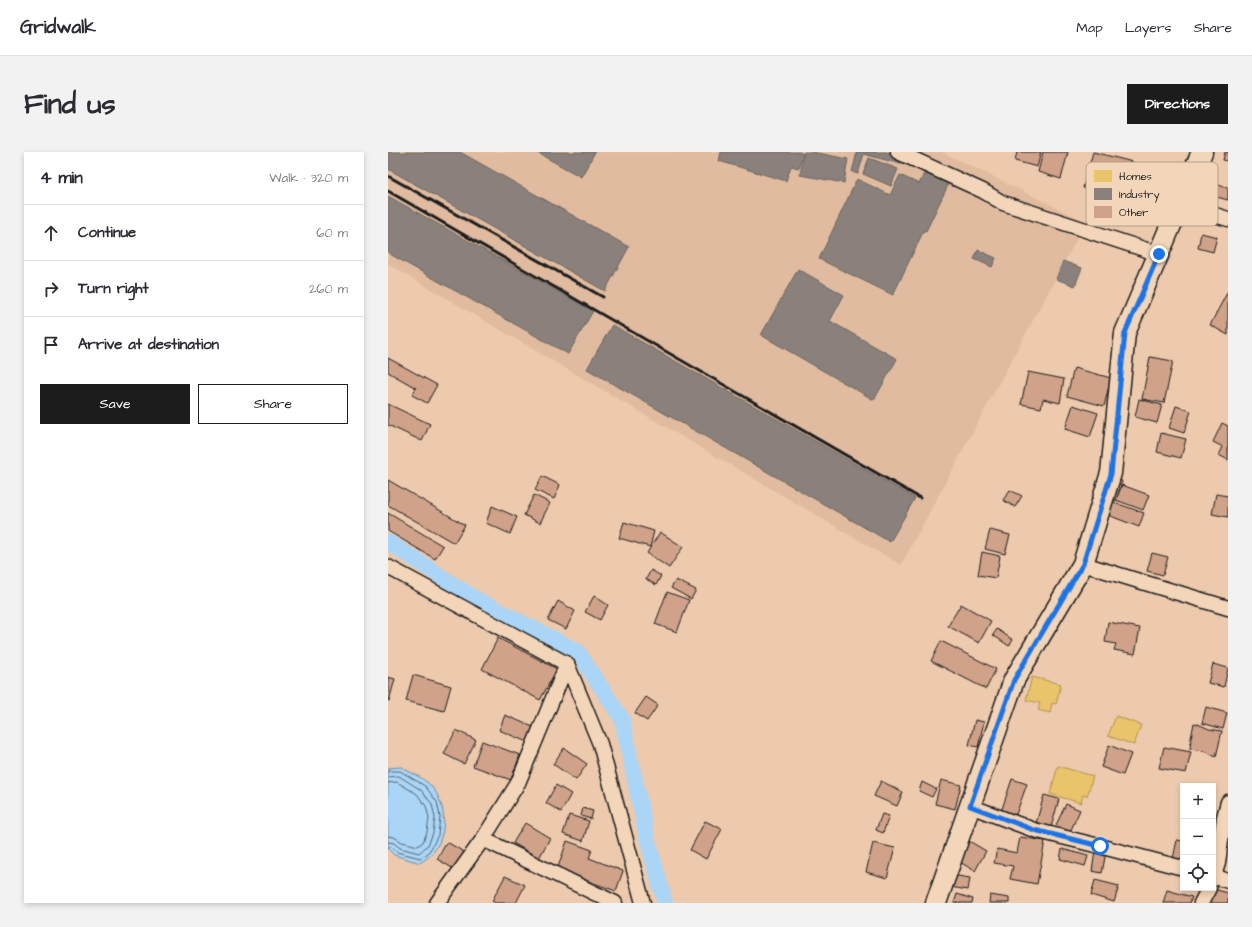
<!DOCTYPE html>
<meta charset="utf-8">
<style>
:root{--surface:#fff;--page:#f2f2f3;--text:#2b2b33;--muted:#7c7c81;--line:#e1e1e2;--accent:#1c1c1c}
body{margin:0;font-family:"Architects Daughter",sans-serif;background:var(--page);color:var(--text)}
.controls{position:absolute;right:12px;bottom:12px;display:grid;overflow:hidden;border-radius:0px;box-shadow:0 2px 6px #0003}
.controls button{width:36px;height:36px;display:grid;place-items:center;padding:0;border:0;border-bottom:1px solid var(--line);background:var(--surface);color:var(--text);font:20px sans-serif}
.stop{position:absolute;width:12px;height:12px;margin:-9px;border:3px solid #1a73e8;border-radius:50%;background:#fff}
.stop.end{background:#1a73e8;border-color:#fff;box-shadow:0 1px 4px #0008}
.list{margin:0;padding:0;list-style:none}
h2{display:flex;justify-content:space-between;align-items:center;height:52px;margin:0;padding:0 16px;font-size:17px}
h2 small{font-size:13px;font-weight:400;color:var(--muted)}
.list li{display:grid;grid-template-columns:26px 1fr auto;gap:12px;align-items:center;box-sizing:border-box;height:56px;padding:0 16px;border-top:1px solid var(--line)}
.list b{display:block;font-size:15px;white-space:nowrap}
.list em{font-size:13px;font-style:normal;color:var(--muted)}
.actions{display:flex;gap:8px;padding:12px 16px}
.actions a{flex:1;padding:9px 0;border:1px solid var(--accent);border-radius:0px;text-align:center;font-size:14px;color:var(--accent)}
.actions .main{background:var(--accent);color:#fff}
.icon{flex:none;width:22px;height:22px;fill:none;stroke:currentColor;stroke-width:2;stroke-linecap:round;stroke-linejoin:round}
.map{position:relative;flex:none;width:840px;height:751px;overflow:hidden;border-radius:0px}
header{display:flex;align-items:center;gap:24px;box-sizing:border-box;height:56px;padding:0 20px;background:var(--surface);border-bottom:1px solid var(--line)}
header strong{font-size:19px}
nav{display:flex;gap:22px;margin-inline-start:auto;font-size:14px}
.intro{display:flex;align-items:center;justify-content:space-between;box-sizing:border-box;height:96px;padding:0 24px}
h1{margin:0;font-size:28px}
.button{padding:10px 18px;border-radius:0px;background:var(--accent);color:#fff;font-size:14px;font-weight:700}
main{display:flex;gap:24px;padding:0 24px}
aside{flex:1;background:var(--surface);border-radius:0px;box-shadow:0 2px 6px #0003}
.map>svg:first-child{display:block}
.built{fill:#e0bb9f}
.water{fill:#abd5f6;stroke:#728b9f}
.homes{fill:#e9c46a;stroke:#ac9253}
.industry{fill:#8a817c;stroke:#69635f}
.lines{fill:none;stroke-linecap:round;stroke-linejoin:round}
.shore{stroke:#556673;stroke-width:1}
.canal{stroke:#abd5f6;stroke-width:16}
.building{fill:#cfa289;stroke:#1c1c1c}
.street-casing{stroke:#1c1c1c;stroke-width:17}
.secondary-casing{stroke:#1c1c1c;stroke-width:23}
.street{stroke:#f3d6b9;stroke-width:14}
.secondary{stroke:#f3d6b9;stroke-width:20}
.rail{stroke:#1c1c1c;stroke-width:3}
.route{stroke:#1a73e8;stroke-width:5}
.key{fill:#f3d6b9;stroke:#b29e8a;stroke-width:1}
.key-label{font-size:11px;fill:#1c1c1c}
</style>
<header>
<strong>Gridwalk</strong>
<nav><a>Map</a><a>Layers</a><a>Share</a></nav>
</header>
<div class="intro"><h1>Find us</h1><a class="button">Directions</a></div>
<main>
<aside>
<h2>4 min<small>Walk · 320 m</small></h2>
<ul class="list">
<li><svg class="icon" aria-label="ahead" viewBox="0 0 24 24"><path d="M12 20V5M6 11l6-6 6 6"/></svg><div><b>Continue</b></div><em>60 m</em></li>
<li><svg class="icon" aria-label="right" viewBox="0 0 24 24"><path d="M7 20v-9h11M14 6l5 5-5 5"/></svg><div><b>Turn right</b></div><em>260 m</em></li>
<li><svg class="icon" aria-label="arrive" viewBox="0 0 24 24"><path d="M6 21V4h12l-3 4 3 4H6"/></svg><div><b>Arrive at destination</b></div></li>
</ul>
<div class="actions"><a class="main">Save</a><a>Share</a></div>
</aside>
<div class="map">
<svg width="840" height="751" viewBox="0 0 840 751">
<rect width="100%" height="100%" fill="#edcaad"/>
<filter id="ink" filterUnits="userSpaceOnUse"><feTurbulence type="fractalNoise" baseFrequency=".025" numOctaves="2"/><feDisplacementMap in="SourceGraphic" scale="8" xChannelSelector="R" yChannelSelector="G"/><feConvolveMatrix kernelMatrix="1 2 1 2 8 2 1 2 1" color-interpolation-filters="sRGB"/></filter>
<g filter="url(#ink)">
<!-- built -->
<path class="built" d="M 0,0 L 554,0 L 698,70 L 513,413 L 0,112 Z"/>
<!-- water -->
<path class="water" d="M 13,615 C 21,620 32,624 40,631 C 58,647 61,680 46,699 C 42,704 38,707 32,711 L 6,703 L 0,697 L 0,616 Z"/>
<!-- homes -->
<g class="homes">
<path d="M 644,525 L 673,532 L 668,552 L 664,551 L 662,561 L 650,558 L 652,551 L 638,548 Z"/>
<path d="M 728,564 L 753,573 L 746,593 L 720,584 Z"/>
<path d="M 670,614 L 705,624 L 699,644 L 695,643 L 693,651 L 662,642 Z"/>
</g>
<!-- industry -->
<g class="industry">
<path d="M 0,0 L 72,0 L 241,95 L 217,139 L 0,17 Z"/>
<path d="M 148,0 L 207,0 L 193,25 Z"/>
<path d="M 333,0 L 412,0 L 415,2 L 411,16 L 403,14 L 398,29 L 331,9 Z"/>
<path d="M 416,0 L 424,0 L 460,7 L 456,31 L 412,23 Z"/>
<path d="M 469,0 L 498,0 L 514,4 L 512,12 L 476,2 L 470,22 L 464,20 Z"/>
<path d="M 481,6 L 510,17 L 503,34 L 475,22 Z"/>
<path d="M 538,17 L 562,29 L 538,79 L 536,78 L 505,143 L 431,107 L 469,27 L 502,43 L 512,23 L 531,32 Z"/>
<path d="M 0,44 L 205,159 L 180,202 L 0,101 Z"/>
<path d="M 590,98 L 608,106 L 604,115 L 586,107 Z"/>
<path d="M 675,109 L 694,116 L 687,134 L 668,127 Z"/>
<path d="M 410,117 L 456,143 L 442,169 L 509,207 L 486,248 L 373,183 Z"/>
<path d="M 224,173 L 527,346 L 502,390 L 199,217 Z"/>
</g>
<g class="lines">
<!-- shore -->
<g class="shore">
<path d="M 0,619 L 12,619 L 37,634 L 49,650 L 52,665 L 50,683 L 44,695 L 39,702 L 32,706 L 9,700 L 3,695 L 0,695"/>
<path d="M 0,625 L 11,624 L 33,638 L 44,652 L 47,666 L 45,681 L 40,693 L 31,701 L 12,696 L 6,691 L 0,690"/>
<path d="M 0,631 L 9,630 L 29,642 L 38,654 L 41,666 L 39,680 L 35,690 L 30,694 L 14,690 L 6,685 L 0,684"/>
</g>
<!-- canal -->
<path class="canal" d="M 0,390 L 86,446 L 189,499 L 234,567 L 259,686 L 277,751"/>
</g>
<!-- building -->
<g class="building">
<path d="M 629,0 L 653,0 L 649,15 L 627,9 Z"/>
<path d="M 655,0 L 680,0 L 673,27 L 650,20 Z"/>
<path d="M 705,0 L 745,10 L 735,47 L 695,36 Z"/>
<path d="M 837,0 L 840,0 L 840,9 L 835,8 Z"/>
<path d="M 818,29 L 840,36 L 840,48 L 814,41 Z"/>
<path d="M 813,81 L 829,85 L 825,100 L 810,96 Z"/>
<path d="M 840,139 L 840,183 L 822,173 Z"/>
<path d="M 762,205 L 785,209 L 776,251 L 754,247 Z"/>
<path d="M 0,206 L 49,233 L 39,251 L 24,243 L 28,236 L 0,220 Z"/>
<path d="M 686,216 L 723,226 L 716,254 L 679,244 Z"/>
<path d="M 640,220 L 676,227 L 672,251 L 655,247 L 653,256 L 633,252 Z"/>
<path d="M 751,247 L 774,253 L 769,271 L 747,265 Z"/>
<path d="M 0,252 L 42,272 L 34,289 L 0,273 Z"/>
<path d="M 685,253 L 710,261 L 702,285 L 677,277 Z"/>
<path d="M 788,254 L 803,259 L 796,281 L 781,276 Z"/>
<path d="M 834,271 L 840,274 L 840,308 L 831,303 L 835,295 L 825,290 Z"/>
<path d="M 773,281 L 798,287 L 793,306 L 769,300 Z"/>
<path d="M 154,324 L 172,333 L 166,347 L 147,338 Z"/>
<path d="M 723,325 L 734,329 L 728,349 L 716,345 Z"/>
<path d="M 0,328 L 77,373 L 66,391 L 0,353 Z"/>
<path d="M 734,333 L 761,343 L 755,358 L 728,348 Z"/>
<path d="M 622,338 L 634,344 L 627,355 L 615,348 Z"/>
<path d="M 828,342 L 840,344 L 840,365 L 824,362 Z"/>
<path d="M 146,343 L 162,351 L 152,371 L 136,363 Z"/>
<path d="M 725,350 L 756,361 L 751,375 L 720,363 Z"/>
<path d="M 104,354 L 129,365 L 122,382 L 98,371 Z"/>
<path d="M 0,361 L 55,394 L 47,407 L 0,379 Z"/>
<path d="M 236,370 L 266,379 L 262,395 L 231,386 Z"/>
<path d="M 602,378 L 622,383 L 617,402 L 597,397 Z"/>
<path d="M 272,380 L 295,395 L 281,416 L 259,401 Z"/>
<path d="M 594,400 L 612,404 L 608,426 L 590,423 Z"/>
<path d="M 764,401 L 780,405 L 775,423 L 759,419 Z"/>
<path d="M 263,418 L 273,424 L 268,433 L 258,427 Z"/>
<path d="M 288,428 L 308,438 L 303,447 L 283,436 Z"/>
<path d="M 279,440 L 301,448 L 289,480 L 267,472 Z"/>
<path d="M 206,444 L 220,453 L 212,468 L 197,460 Z"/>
<path d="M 170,449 L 187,459 L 178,477 L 160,468 Z"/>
<path d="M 573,452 L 603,469 L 591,491 L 560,474 Z"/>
<path d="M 720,470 L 752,476 L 747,502 L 726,498 L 728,492 L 717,490 Z"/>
<path d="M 609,477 L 625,488 L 621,494 L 605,483 Z"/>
<path d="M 110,486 L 169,517 L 152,548 L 94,517 Z"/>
<path d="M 553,489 L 608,517 L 598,537 L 543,509 Z"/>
<path d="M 825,512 L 840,516 L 836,535 L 820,531 Z"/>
<path d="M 25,523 L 63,534 L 56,559 L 18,549 Z"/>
<path d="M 0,525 L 7,527 L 1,549 L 0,549 Z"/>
<path d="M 258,545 L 270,553 L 259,569 L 247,561 Z"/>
<path d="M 818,555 L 839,561 L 835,577 L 814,571 Z"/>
<path d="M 117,563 L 145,575 L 139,590 L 111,578 Z"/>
<path d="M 587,568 L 596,570 L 590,595 L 581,593 Z"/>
<path d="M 806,571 L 810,572 L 821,577 L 834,579 L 828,605 L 816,599 L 802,597 L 803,586 Z"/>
<path d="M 68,578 L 88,588 L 76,612 L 56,602 Z"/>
<path d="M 94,589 L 132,603 L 123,628 L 85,614 Z"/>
<path d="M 721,593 L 743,602 L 735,623 L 713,615 Z"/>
<path d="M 776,595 L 803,600 L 798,621 L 771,616 Z"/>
<path d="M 176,596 L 199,612 L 188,628 L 165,612 Z"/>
<path d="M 624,627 L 639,632 L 627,665 L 613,660 Z"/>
<path d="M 553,628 L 573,633 L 567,657 L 547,652 Z"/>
<path d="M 493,629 L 515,640 L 509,654 L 486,644 Z"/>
<path d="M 534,630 L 548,637 L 544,645 L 531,639 Z"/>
<path d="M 168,633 L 183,642 L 173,660 L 158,651 Z"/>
<path d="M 656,643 L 671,647 L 662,679 L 647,675 Z"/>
<path d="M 678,652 L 692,658 L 682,680 L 668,673 Z"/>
<path d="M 195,656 L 205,659 L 203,667 L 193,664 Z"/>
<path d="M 494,662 L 501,664 L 495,681 L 488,678 Z"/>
<path d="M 181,663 L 201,669 L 195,689 L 175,682 Z"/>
<path d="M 317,669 L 334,677 L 318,707 L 302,698 Z"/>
<path d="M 137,671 L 162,686 L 151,706 L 125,691 Z"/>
<path d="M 632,685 L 657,689 L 649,732 L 622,727 L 625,714 L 606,711 L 609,697 L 629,701 Z"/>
<path d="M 789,688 L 795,689 L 795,709 L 785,707 Z"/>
<path d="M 179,689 L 204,698 L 201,706 L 235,719 L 228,739 L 169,718 Z"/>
<path d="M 581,689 L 598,699 L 587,719 L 570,709 Z"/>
<path d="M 59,690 L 76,700 L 66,717 L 49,707 Z"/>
<path d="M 485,691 L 507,696 L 499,726 L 478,720 Z"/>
<path d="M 674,697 L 700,704 L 697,714 L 672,707 Z"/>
<path d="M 707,699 L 718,700 L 714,721 L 704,719 Z"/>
<path d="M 564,723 L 582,726 L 580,738 L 562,735 Z"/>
<path d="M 117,724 L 137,733 L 128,751 L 107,751 L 104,749 Z"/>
<path d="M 707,728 L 731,734 L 726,750 L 703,743 Z"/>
<path d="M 822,736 L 840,741 L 840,751 L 818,751 Z"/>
<path d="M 779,738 L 804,745 L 802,751 L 775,751 Z"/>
<path d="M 569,742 L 585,747 L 584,751 L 566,751 Z"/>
<path d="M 602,743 L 621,746 L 621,751 L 601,751 Z"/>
</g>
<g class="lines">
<defs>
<g id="street">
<path d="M 510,0 L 595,39 L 615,51 L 771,102"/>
<path d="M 792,52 L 840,67"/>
<path d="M 695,412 L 840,456"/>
<path d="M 0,415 L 179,512 L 212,592 L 255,751"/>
<path d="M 582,654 L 646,678 L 711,694 L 795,716"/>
<path d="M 95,687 L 227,751"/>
<path d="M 825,724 L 840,729"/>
<path d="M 825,727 L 830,711 L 836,665 L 840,650"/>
<path d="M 49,751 L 95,687 L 130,631 L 179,512"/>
<path d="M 813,751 L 821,736"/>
</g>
<path id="secondary" d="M 548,751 L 626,528 L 695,412 L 723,321 L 737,181 L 814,0"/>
</defs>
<!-- street casing -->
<use href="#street" class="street-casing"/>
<!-- secondary casing -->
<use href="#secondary" class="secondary-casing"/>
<!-- street -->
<use href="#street" class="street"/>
<!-- secondary -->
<use href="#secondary" class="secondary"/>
<!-- rail -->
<g class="rail">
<path d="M 0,24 L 215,145"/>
<path d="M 0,39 L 532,346"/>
</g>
</g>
</g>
<g class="lines" filter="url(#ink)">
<!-- route -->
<path class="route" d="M 712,694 L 646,678 L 582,654 L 626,528 L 695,412 L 723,322 L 737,181 L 771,102"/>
</g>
<!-- legend -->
<rect x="698" y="10" width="132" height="64" rx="6" class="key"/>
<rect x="706" y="18" width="18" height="12" fill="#e9c46a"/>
<rect x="706" y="36" width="18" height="12" fill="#8a817c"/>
<rect x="706" y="54" width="18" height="12" fill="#cfa289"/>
<g class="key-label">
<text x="731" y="28">Homes</text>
<text x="731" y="46">Industry</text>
<text x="731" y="64">Other</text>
</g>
</svg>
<div class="controls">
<button>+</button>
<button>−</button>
<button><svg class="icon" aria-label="locate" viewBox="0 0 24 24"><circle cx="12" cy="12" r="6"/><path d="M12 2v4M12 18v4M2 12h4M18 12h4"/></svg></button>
</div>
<div class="stop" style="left:712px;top:694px"></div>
<div class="stop end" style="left:771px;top:102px"></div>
</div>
</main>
